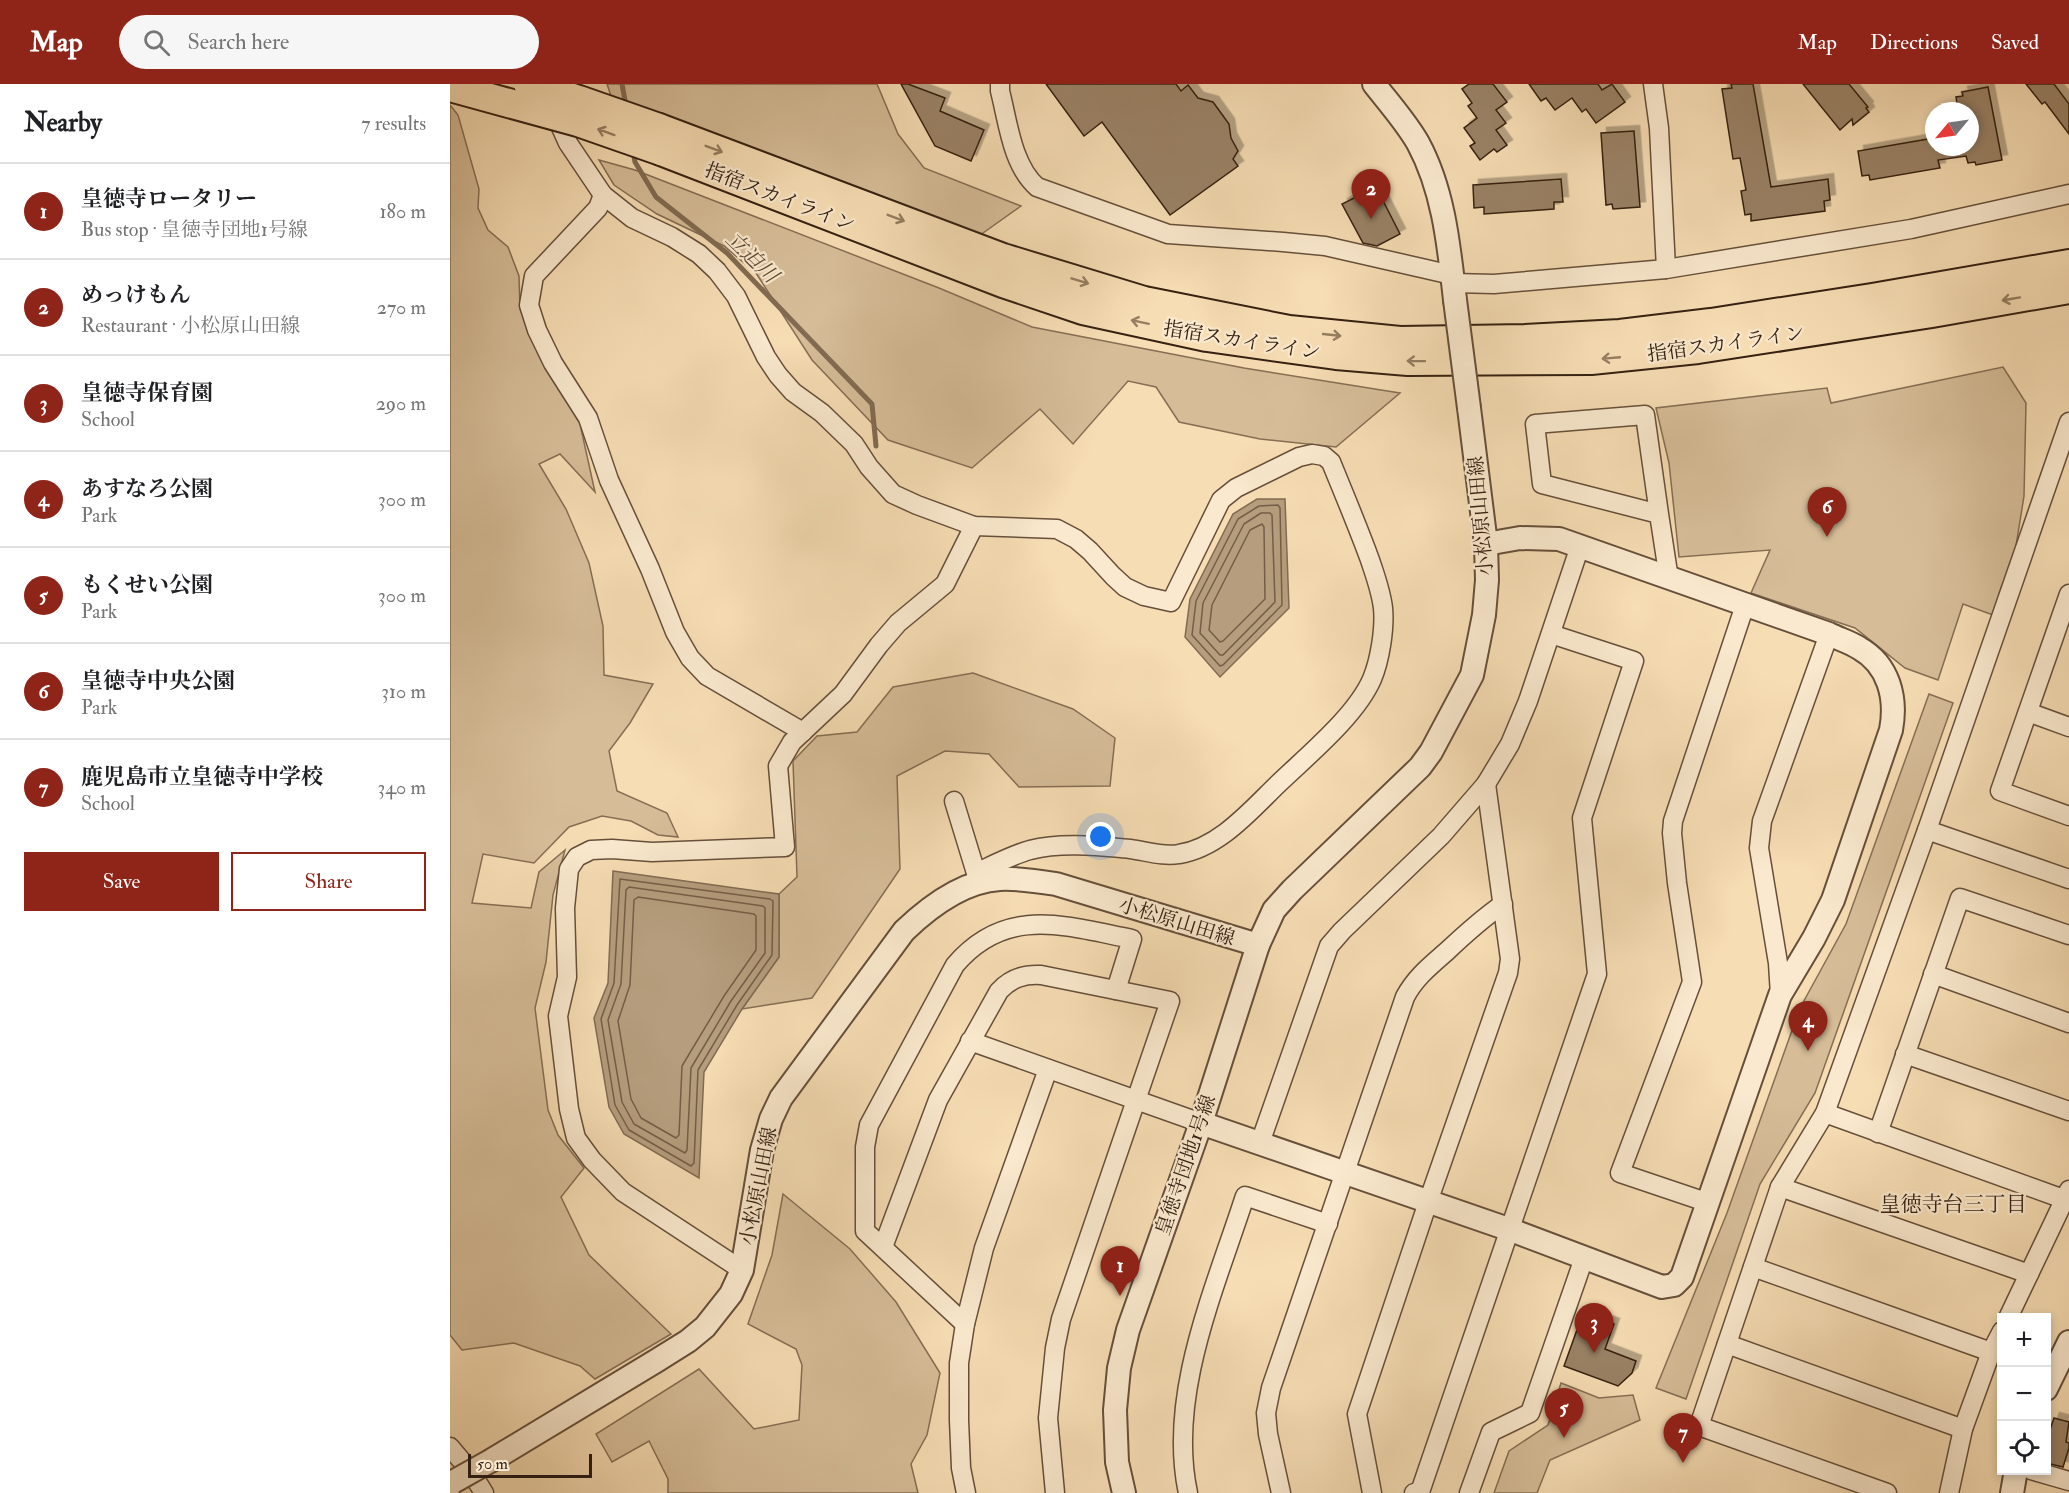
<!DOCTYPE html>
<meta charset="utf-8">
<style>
:root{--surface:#fff;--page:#f6f6f6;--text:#202124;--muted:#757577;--line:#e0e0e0;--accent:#8f2418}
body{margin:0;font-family:"IM FELL Double Pica","Noto Serif JP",serif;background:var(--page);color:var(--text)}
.controls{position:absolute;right:18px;bottom:18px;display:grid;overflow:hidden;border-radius:0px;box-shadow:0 3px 9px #0003}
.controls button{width:54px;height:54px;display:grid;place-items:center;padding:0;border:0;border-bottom:2px solid var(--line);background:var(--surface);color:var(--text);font:30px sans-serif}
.compass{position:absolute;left:1475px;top:18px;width:54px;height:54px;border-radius:50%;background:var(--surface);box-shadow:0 3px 9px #0003;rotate:241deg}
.scale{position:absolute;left:18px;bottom:15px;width:124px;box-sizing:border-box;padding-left:6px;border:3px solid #352011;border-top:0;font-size:16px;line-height:21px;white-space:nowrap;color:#352011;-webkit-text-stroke:4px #fae9ce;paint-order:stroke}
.you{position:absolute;left:651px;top:753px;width:21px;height:21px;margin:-15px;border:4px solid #fff;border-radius:50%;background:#1a73e8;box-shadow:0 0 0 9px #1a73e833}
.badge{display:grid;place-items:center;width:39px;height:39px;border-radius:50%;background:var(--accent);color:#fff;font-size:20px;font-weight:700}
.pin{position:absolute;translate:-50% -50px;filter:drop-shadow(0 2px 3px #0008)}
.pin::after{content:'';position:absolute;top:32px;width:21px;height:18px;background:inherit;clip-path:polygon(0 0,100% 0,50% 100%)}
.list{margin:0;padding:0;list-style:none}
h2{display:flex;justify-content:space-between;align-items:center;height:78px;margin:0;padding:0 24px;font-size:26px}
h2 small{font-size:20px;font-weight:400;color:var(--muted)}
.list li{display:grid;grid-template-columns:39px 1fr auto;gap:18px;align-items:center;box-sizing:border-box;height:96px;padding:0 24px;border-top:2px solid var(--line)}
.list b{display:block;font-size:22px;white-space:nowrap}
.list p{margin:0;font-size:20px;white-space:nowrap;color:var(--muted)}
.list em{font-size:20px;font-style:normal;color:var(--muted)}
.actions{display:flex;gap:12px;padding:18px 24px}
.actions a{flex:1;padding:14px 0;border:2px solid var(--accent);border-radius:0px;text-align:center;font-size:21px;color:var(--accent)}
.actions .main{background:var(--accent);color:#fff}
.icon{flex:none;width:33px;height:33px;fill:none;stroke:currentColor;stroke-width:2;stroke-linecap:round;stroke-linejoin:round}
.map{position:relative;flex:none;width:1619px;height:1409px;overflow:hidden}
header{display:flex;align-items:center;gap:36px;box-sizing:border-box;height:84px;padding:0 30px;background:var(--accent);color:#fff}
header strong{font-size:28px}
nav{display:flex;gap:33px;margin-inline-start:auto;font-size:21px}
.search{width:420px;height:54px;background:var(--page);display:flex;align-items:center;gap:15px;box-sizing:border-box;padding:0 21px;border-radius:33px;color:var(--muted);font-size:22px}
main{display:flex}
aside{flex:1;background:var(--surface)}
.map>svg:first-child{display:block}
.green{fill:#d6bd98;stroke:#866e54;stroke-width:1.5}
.water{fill:#b59d7d;stroke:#826b52;stroke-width:1.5}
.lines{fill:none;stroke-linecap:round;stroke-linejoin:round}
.shore{stroke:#755e47;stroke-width:1.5}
.stream{stroke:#826b52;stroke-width:5}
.building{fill:#9a8266;stroke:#352011;stroke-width:1.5;filter:url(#shadow)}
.minor-casing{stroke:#664f3a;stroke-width:21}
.tertiary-casing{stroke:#664f3a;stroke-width:26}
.primary-casing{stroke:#352011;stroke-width:32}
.minor{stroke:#fae9ce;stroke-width:18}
.tertiary{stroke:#fae9ce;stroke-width:22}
.primary{stroke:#f7ddb4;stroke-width:28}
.tertiary-bridge-casing{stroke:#664f3a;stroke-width:26;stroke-linecap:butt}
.primary-bridge-casing{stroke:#352011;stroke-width:32;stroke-linecap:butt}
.tertiary-bridge{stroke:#fae9ce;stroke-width:22}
.primary-bridge{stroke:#f7ddb4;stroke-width:28}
.oneway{stroke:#967e62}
.labels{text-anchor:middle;stroke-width:4.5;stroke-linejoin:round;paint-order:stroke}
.street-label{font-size:20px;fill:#352011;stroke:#fae9ce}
.water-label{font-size:21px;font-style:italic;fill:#624c37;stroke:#fae9ce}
.neighbourhood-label{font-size:21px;fill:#352011;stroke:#fae9ce}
</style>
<header>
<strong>Map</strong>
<div class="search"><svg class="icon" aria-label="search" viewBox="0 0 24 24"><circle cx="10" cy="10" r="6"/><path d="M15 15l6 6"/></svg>Search here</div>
<nav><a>Map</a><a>Directions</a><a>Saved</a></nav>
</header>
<main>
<aside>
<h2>Nearby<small>7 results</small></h2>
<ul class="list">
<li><span class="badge">1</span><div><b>皇徳寺ロータリー</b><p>Bus stop · 皇徳寺団地1号線</p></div><em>180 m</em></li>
<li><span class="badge">2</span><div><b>めっけもん</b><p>Restaurant · 小松原山田線</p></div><em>270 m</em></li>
<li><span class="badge">3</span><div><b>皇徳寺保育園</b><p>School</p></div><em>290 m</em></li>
<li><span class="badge">4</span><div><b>あすなろ公園</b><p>Park</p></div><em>300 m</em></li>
<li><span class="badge">5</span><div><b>もくせい公園</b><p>Park</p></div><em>300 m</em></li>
<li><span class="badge">6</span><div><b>皇徳寺中央公園</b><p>Park</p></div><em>310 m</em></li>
<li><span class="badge">7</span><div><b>鹿児島市立皇徳寺中学校</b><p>School</p></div><em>340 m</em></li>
</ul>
<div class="actions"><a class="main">Save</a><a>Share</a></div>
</aside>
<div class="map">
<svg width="1619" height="1409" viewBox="0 0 1619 1409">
<defs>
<filter id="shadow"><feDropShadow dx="5.5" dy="-5.5" stdDeviation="0" flood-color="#0004"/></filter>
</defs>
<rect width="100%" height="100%" fill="#f7ddb4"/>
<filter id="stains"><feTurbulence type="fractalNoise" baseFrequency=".00333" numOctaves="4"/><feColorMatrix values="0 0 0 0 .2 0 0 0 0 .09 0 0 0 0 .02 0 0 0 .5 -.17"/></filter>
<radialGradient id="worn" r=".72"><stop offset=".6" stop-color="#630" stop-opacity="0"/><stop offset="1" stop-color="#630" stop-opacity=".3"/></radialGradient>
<!-- green -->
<g class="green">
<path d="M 157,0 L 427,0 L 448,50 L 474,84 L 571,122 L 526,154 L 163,18 Z"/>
<path d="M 0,21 L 8,31 L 29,105 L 28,124 L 38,146 L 58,163 L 69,192 L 70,225 L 87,262 L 130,340 L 145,408 L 110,370 L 89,380 L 116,425 L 139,479 L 153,542 L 154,591 L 203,600 L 180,639 L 159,667 L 167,707 L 217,729 L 228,753 L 208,751 L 181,737 L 152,732 L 119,743 L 84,779 L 33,770 L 22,819 L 81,824 L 89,788 L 115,766 L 103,811 L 96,878 L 85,924 L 98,1026 L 108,1051 L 134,1084 L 111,1113 L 139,1171 L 221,1250 L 145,1295 L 130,1282 L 64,1259 L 12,1266 L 0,1251 Z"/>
<path d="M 149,76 L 185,86 L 489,204 L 582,243 L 794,284 L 950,309 L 886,363 L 810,355 L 729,338 L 706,303 L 678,297 L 623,360 L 590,325 L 522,384 L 438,356 L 362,276 L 306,189 L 274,162 L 207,130 L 164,101 Z"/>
<path d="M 1553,283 L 1576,319 L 1574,412 L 1564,474 L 1551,504 L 1543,531 L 1513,520 L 1488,596 L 1455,584 L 1405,544 L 1301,509 L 1320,466 L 1229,473 L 1219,379 L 1206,324 L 1377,304 L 1381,319 Z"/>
<path d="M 523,589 L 623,625 L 665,654 L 660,702 L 569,703 L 539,670 L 495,667 L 447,692 L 450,785 L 362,914 L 292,925 L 329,873 L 329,810 L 347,793 L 343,677 L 367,652 L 407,648 L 443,603 Z"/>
<path d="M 1479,610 L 1503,619 L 1365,1009 L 1310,1100 L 1236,1315 L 1206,1304 L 1277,1129 L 1350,924 L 1396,840 Z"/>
<path d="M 333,1110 L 400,1165 L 446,1218 L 490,1289 L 477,1351 L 461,1380 L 468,1409 L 218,1409 L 218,1395 L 199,1357 L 162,1378 L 146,1350 L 249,1285 L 304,1345 L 349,1336 L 352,1281 L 346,1265 L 298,1240 L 322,1171 Z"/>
<path d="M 1111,1299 L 1149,1314 L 1183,1311 L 1190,1336 L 1100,1376 L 1087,1409 L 1044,1409 L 1059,1367 L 1098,1341 Z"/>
</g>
<!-- water -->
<g class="water">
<path d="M 807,415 L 835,415 L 839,524 L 770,593 L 735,553 L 740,515 L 783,430 Z"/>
<path d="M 163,787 L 329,810 L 329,873 L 292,925 L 254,988 L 249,1094 L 174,1050 L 159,1023 L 144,934 L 158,899 Z"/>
</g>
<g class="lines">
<!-- shore -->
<g class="shore">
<path d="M 828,421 L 830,424 L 832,521 L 773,581 L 770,582 L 742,551 L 746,517 L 788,435 L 809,422 Z"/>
<path d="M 811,429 L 820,429 L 822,431 L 825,518 L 773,571 L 770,571 L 750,549 L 753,519 L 794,440 Z"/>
<path d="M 812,440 L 814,443 L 815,515 L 773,557 L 770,558 L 759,546 L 762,521 L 800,446 Z"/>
<path d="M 170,795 L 320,815 L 323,817 L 322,871 L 287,921 L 248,986 L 244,1079 L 241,1082 L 179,1046 L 165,1021 L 151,935 L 164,899 Z"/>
<path d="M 179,803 L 313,822 L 315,824 L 315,869 L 281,917 L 241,984 L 237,1066 L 235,1069 L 184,1040 L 172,1018 L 158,936 L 171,900 L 176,806 Z"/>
<path d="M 188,813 L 304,830 L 306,832 L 306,866 L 274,912 L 232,982 L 229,1051 L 226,1054 L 191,1034 L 181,1015 L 168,937 L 180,901 L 184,816 Z"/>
</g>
<!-- stream -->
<g class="stream">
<path d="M 172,0 L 176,22"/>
<path d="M 183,67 L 185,78 L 206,113 L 277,169 L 422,320 L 426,362"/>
</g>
</g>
<!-- building -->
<g class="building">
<path d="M 451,0 L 458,0 L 495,14 L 490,27 L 534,46 L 521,77 L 485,62 Z"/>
<path d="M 596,0 L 726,0 L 731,7 L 738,1 L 748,14 L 763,18 L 779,40 L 781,54 L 788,67 L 783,75 L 788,82 L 720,131 L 652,38 L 634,52 Z"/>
<path d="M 1019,0 L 1043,0 L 1057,18 L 1046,26 L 1056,39 L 1046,46 L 1057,61 L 1047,68 L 1044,65 L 1030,76 L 1020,62 L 1025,59 L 1014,44 L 1027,34 L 1018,22 L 1022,19 L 1012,5 Z"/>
<path d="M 1079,0 L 1148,0 L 1152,6 L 1162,0 L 1175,18 L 1146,39 L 1136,25 L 1132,28 L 1122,14 L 1105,26 L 1096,14 L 1091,17 Z"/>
<path d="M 1281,0 L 1303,0 L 1321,103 L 1378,95 L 1380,116 L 1374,117 L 1375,127 L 1301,137 L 1301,130 L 1295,131 L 1291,107 L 1296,106 L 1290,74 L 1283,75 L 1272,5 L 1282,4 Z"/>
<path d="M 1353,0 L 1399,0 L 1418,23 L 1416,24 L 1419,28 L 1403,41 L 1402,35 L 1390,46 Z"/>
<path d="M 1576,0 L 1604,0 L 1619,20 L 1619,50 L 1595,18 L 1592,20 Z"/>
<path d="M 1538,3 L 1552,76 L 1526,81 L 1525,78 L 1518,79 L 1516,72 L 1488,76 L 1490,84 L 1420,96 L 1419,91 L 1412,92 L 1408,67 L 1484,54 L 1484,63 L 1520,63 L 1520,27 L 1508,27 L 1506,13 L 1513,12 L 1512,8 Z"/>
<path d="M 1184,47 L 1190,123 L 1163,125 L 1162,120 L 1156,121 L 1151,49 Z"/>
<path d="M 1111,95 L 1113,118 L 1104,118 L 1104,125 L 1034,130 L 1034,123 L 1024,124 L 1023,101 Z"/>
<path d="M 926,103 L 950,150 L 927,162 L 913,159 L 892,120 Z"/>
<path d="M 1133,1229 L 1164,1240 L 1155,1265 L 1186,1277 L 1182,1289 L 1168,1302 L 1114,1282 Z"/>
<path d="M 1604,1334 L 1619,1338 L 1616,1358 L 1619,1359 L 1619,1364 L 1613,1383 L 1596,1379 L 1596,1357 Z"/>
</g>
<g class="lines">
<defs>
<g id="minor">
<path d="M 550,0 L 550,7 C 558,38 562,81 587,103 L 718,150 L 833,158 L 875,162 L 1002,191"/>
<path d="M 1203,0 L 1209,44 L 1216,185"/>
<path d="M 104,28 L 118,59 L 153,111 L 182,134 L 222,153 L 249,170 L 267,187 L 286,212 L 316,273 L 328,291 L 343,308 L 372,329 L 404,360 L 419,383 L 443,410 L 467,421 L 524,442 L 607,445 L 626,455 L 640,467 L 663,492 L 675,503 L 694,512 L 721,518 L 771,416 L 786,404 L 849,373 L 862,370 L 874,372 L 881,378 C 894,410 908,443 920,476 C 925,491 931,507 933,524 C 935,544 930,576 922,595 C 906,632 857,672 828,700 C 801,726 769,764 729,770 C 713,773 696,767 680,765 C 647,762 612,758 580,766 C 562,771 543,781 526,789"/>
<path d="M 153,111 L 148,124 L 84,192 L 79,221 L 87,246 L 103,279 L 138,334 L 159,396 L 200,485 L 225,548 L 240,574 L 257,592 L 353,648"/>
<path d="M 1003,199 L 1044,200 L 1216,185 L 1461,145 L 1619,110"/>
<path d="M 1209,430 L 1195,331 L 1085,340 L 1092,400 L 1209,430 L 1219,495"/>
<path d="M 1619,510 L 1550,707 L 1619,732"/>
<path d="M 1578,628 L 1619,643"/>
<path d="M 504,717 L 526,789 L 527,799"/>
<path d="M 1477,746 L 1619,795"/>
<path d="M 1483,890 L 1619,939"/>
<path d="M 1330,911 L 1328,879 L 1309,764 L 1312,737 L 1379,550"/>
<path d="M 520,957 L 751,1039"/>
<path d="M 1455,970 L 1619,1027"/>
<path d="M 1375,1029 L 1619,1117"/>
<path d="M 1428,1049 L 1510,814 L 1619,851"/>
<path d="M 810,1059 L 879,862 L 892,847 L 991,752 L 1036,700 L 1060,660 L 1078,617 L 1130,462"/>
<path d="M 1330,1103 L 1579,1190"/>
<path d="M 1256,1118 L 1170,1089 L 1242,898 L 1227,799 L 1222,749 L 1223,737 L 1295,521"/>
<path d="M 433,1163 L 488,1016 L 549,907 C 561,894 574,890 591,891 L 720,917 L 611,1235 L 605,1264 L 598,1334 L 605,1409"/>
<path d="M 1303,1183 L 1541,1268"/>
<path d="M 292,1186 L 173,1108 L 142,1076 L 126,1054 L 119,1025 L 108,932 L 117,893 L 115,824 L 119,785 L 127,773 L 141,766 L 162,765 L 202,768 L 335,763 L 328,682 L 342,658 L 393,610 L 429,561 L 448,539 L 495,500 L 524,442"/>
<path d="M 1558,1234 L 1619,1106"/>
<path d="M 515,1240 L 415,1147 L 415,1063 L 419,1041 L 505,881 C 556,821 615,842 682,855 L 666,906"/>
<path d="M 1277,1260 L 1513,1345"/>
<path d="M 0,1363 L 21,1388 L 34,1409"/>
<path d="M 1581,1386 L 1619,1397"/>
<path d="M 516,1409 L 511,1384 L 509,1336 L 509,1279 L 515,1240 L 534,1164 L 598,985"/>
<path d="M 738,1409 C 717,1311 765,1205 795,1112 L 878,1140"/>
<path d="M 831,1409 L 818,1350 L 816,1329 L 821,1304 L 955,913 C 965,894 980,882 996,868 C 1014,851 1033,834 1053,820"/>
<path d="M 922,1409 L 907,1330 L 978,1118 L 1058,889 L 1060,875 L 1036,700"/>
<path d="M 964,1409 L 970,1408 L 1147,890 L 1132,734 L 1184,577 L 1101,550"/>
<path d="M 1019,1409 L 1041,1348 L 1080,1329 L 1134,1174"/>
<path d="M 1437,1409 L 1249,1342 L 1330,1103 L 1375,1029 L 1477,746 L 1619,338"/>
<path d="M 1499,1409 L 1513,1345 L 1541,1268 L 1552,1247"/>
</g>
<g id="tertiary">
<path d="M 924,0 C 939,19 956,38 968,59 C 994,107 999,163 1005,216"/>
<path d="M 751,1039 L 1061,1146 L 1212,1203 L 1224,1201 L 1232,1193 L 1330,911 L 1364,854 L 1383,816 L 1441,646 C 1447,614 1439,581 1409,564 C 1400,558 1389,555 1379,550 L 1109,455 L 1070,454 L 1036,460"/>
<path d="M 1596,1305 L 1619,1258"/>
<path d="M 42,1376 L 206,1277 L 238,1257 L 255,1243 L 281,1210 L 292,1186 L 312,1066 L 321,1035 L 331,1014 L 454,847 C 479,823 513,797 550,795 C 568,794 587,797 606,800 L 808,861"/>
<path d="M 674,1409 L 667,1378 L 665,1326 L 669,1284 L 678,1246 L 751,1039 L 808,861 L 824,826 L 842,806 L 970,683 L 981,668 L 1022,591 L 1034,531 L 1037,496 L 1036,460 L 1019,324"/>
<path d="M 1562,1409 L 1566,1386"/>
</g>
<g id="primary">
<path d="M 209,44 L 553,174 L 694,217 L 839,246 L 950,257 L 1075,255 L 1170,250 L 1261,239 L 1422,214 L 1619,180"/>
<path d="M 211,67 L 553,199 L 633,226 L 757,253 L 886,271 L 958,277 L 1141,276 L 1248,265 L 1482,229 L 1619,205"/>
</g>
</defs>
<!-- minor casing -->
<use href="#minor" class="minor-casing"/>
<!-- tertiary casing -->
<use href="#tertiary" class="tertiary-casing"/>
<!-- primary casing -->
<use href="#primary" class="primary-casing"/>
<!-- minor -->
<use href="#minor" class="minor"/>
<!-- tertiary -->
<use href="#tertiary" class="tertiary"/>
<!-- primary -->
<use href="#primary" class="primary"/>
<defs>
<g id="tertiary-bridge">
<path d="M 1005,216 L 1019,324"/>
<path d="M 3,1398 L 42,1376"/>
</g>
<g id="primary-bridge">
<path d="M 78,0 L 129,16 L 209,44"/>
<path d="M 0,3 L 128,38 L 211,67"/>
</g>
</defs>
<!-- tertiary-bridge casing -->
<use href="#tertiary-bridge" class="tertiary-bridge-casing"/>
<!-- primary-bridge casing -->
<use href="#primary-bridge" class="primary-bridge-casing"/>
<!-- tertiary-bridge -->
<use href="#tertiary-bridge" class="tertiary-bridge"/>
<!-- primary-bridge -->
<use href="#primary-bridge" class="primary-bridge"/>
</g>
<!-- one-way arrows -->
<defs><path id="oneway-shaft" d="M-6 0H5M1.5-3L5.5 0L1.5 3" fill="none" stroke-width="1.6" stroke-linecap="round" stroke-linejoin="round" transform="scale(1.5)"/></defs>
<g class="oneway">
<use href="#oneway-shaft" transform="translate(156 48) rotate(-160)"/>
<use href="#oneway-shaft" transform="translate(264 65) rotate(21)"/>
<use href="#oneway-shaft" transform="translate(446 134) rotate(21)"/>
<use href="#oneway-shaft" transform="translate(630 197) rotate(17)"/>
<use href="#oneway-shaft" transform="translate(1561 215) rotate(170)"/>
<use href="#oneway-shaft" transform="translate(690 238) rotate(-168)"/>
<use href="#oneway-shaft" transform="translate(882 251) rotate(6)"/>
<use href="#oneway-shaft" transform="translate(1161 274) rotate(175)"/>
<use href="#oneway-shaft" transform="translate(966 277) rotate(-179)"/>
</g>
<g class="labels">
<!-- street labels -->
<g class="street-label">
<text transform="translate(330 113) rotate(21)" y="7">指宿スカイライン</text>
<text transform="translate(792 256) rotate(9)" y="7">指宿スカイライン</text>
<text transform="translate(1276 259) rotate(-8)" y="7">指宿スカイライン</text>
<text transform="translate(1030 432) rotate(-95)" y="7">小松原山田線</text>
<text transform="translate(727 837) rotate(17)" y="7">小松原山田線</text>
<text transform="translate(735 1081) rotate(-71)" y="7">皇徳寺団地1号線</text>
<text transform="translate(308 1102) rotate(-79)" y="7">小松原山田線</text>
</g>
<!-- water labels -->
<g class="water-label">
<text transform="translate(302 173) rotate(44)" y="7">立迫川</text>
</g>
<!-- neighbourhood labels -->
<g class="neighbourhood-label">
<text x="1503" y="1127">皇徳寺台三丁目</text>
</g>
</g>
<rect width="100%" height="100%" filter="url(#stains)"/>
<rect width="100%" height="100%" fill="url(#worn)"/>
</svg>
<div class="controls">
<button>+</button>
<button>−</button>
<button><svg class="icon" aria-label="locate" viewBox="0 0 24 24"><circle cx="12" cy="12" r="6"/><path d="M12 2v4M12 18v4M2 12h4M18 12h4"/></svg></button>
</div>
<svg class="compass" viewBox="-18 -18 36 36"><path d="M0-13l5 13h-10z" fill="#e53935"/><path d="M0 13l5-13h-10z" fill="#757577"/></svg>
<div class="scale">50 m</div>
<div class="you"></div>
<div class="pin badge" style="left:670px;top:1212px">1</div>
<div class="pin badge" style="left:921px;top:135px">2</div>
<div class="pin badge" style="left:1144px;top:1269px">3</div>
<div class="pin badge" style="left:1358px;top:967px">4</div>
<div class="pin badge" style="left:1114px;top:1354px">5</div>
<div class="pin badge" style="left:1377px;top:453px">6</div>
<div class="pin badge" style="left:1233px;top:1379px">7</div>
</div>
</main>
